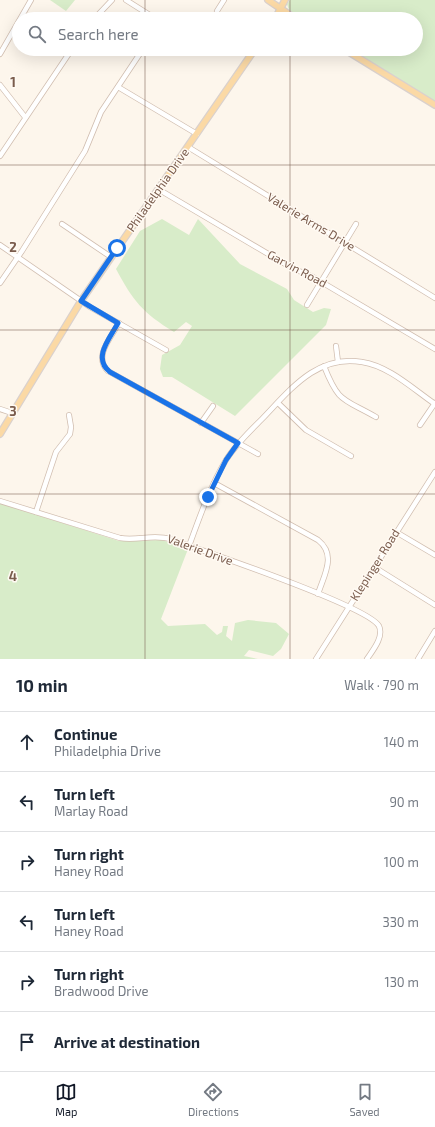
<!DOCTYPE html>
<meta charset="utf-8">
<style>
:root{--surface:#fff;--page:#f6f6f7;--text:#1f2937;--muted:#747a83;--line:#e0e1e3;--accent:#111827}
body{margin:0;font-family:"Exo 2",sans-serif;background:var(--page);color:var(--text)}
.stop{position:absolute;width:12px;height:12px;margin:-9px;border:3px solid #1a73e8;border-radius:50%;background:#fff}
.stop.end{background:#1a73e8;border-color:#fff;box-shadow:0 1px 4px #0008}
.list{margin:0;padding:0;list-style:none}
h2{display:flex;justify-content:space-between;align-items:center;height:52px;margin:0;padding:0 16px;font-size:17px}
h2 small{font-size:13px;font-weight:400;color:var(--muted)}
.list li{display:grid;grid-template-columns:26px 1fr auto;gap:12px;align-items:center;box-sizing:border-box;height:60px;padding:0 16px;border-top:1px solid var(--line)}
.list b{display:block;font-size:15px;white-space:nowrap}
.list p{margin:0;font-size:13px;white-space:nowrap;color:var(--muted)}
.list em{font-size:13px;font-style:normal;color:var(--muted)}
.icon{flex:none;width:22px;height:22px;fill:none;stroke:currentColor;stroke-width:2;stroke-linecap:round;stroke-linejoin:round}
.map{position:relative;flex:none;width:435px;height:659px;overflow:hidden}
.search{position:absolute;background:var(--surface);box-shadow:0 4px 16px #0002;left:12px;right:12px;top:12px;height:44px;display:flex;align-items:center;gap:10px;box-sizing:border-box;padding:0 14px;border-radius:22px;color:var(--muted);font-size:15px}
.sheet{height:412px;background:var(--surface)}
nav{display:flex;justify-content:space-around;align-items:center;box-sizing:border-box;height:56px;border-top:1px solid var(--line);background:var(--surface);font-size:11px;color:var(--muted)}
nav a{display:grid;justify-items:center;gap:2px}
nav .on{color:var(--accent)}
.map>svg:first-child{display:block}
.green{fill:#d8ecc9}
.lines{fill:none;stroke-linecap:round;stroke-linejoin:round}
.minor-casing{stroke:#d1beb0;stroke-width:6}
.major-casing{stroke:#dad1cd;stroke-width:8}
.minor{stroke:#fff;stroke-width:4.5}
.major{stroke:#fbd9a5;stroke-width:5.5}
.route{stroke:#1a73e8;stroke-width:5}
.grid{fill:none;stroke:#7a5c4d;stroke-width:1;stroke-opacity:0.55}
.labels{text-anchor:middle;stroke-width:3;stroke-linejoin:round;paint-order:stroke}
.street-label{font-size:12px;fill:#7a5c4d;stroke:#fffaf3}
.grid-label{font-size:13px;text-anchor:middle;font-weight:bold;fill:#7a5c4d;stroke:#fffaf3;stroke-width:3;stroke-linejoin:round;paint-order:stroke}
</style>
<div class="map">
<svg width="435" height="659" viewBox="0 0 435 659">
<rect width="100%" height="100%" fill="#fdf6ec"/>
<!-- green -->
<g class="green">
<path d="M 50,0 L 75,0 L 66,11 Z"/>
<path d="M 290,0 L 435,0 L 435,101 L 351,49 L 416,49 L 416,19 L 303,19 L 289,10 L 287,4 Z"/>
<path d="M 162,219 L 189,235 L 198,219 L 240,264 L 287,289 L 294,300 L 313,312 L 324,308 L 331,309 L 326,325 L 235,416 L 172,377 L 163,377 L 160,369 L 162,355 L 180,345 L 192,326 L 186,322 L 174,332 C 143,313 133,301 116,269 L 140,231 Z"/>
<path d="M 0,503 L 119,541 L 162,540 L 188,549 L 161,619 L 168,626 L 205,624 L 217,635 L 222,632 L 223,626 L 228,626 L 226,636 L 232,641 L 235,623 L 248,620 L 276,623 L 289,634 L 281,649 L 273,656 L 249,650 L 244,656 L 258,659 L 0,659 Z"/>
</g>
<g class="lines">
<defs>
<g id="minor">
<path d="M 126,0 L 156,19"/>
<path d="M 217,11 L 224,0"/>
<path d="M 94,19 L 112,0"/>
<path d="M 0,54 L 31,0"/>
<path d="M 0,85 L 25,117"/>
<path d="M 118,87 L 197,134"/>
<path d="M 188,147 L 435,298"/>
<path d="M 0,156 L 72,49"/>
<path d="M 158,189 L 292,268 L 313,277 L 435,349"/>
<path d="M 62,224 L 111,257"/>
<path d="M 0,245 L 90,307 L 166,350"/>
<path d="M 0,283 L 22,251 L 85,151 L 101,112 L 143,49"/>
<path d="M 307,305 L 356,224"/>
<path d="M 119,323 C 111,337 93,357 108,371 L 258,454"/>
<path d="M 336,346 L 338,362"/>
<path d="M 324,366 C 339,404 343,398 376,417"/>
<path d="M 278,403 L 306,430 L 351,456"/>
<path d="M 0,409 L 12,413"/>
<path d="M 201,423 L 213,406"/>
<path d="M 420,425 L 435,403"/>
<path d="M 214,483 L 318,540 C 337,555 324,575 318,594"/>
<path d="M 0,501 L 120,538 C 137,541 153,534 170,539 C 201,550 368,606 379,626 C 384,637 373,650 367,659"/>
<path d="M 36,512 L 56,452 L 70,434 L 71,427 L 69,415"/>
<path d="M 396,532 L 435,555"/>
<path d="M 189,546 C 200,516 210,487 226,460 C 236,444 249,432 262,419 C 290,390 317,354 362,362 C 389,366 413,389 435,404"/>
<path d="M 374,567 L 435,605"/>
<path d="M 316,659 L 435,472"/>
<path d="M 418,659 L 435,631"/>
</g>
<g id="major">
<path d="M 268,0 L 296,19"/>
<path d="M 275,19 L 285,0"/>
<path d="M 344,49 L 435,105"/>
<path d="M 0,434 L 81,301 L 255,49"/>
</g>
</defs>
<!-- minor casing -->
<use href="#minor" class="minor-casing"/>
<!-- major casing -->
<use href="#major" class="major-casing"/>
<!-- minor -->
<use href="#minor" class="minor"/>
<!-- major -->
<use href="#major" class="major"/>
</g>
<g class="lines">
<!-- route -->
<path class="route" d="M 117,248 L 81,301 L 118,323 C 110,338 92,358 110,372 L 238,443 L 226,460 L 208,497"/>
</g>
<!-- grid -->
<path class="grid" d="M 145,0 L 145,19M 290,0 L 290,19M 145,49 L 145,659M 290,49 L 290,659M 0,165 L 435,165M 0,330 L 435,330M 0,494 L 435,494"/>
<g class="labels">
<!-- street labels -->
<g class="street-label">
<text transform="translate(158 190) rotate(-55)" y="4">Philadelphia Drive</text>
<text transform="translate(311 222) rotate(31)" y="4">Valerie Arms Drive</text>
<text transform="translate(297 269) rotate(28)" y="4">Garvin Road</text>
<text transform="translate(200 550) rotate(20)" y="4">Valerie Drive</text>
<text transform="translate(375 565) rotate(-58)" y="4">Klepinger Road</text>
</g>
</g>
<g class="grid-label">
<text x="13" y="87">1</text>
<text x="13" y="252">2</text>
<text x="13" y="416">3</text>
<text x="13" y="581">4</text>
</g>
</svg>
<div class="stop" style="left:117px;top:248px"></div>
<div class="stop end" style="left:208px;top:497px"></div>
<div class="search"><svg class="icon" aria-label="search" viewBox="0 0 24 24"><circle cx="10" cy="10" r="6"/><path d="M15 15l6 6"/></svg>Search here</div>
</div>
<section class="sheet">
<h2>10 min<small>Walk · 790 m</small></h2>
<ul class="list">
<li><svg class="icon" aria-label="ahead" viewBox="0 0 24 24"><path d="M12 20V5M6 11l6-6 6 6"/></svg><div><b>Continue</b><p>Philadelphia Drive</p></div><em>140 m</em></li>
<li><svg class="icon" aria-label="left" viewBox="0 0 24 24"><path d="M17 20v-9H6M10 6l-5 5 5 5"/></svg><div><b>Turn left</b><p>Marlay Road</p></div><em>90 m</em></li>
<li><svg class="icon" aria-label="right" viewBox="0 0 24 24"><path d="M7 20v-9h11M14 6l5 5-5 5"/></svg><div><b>Turn right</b><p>Haney Road</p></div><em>100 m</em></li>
<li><svg class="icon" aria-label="left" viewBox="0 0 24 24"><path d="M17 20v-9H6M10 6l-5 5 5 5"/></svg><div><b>Turn left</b><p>Haney Road</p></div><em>330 m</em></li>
<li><svg class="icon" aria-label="right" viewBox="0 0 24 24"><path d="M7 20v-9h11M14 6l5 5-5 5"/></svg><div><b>Turn right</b><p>Bradwood Drive</p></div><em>130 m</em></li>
<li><svg class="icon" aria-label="arrive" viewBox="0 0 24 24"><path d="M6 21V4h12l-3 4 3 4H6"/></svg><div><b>Arrive at destination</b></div></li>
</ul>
</section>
<nav>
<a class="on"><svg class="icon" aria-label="map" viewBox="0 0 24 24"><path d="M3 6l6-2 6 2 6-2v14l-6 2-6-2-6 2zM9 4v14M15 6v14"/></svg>Map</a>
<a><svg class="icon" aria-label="directions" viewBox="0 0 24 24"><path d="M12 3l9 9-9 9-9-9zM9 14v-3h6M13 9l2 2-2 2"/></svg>Directions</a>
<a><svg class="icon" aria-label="saved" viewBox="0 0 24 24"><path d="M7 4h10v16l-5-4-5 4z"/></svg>Saved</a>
</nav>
